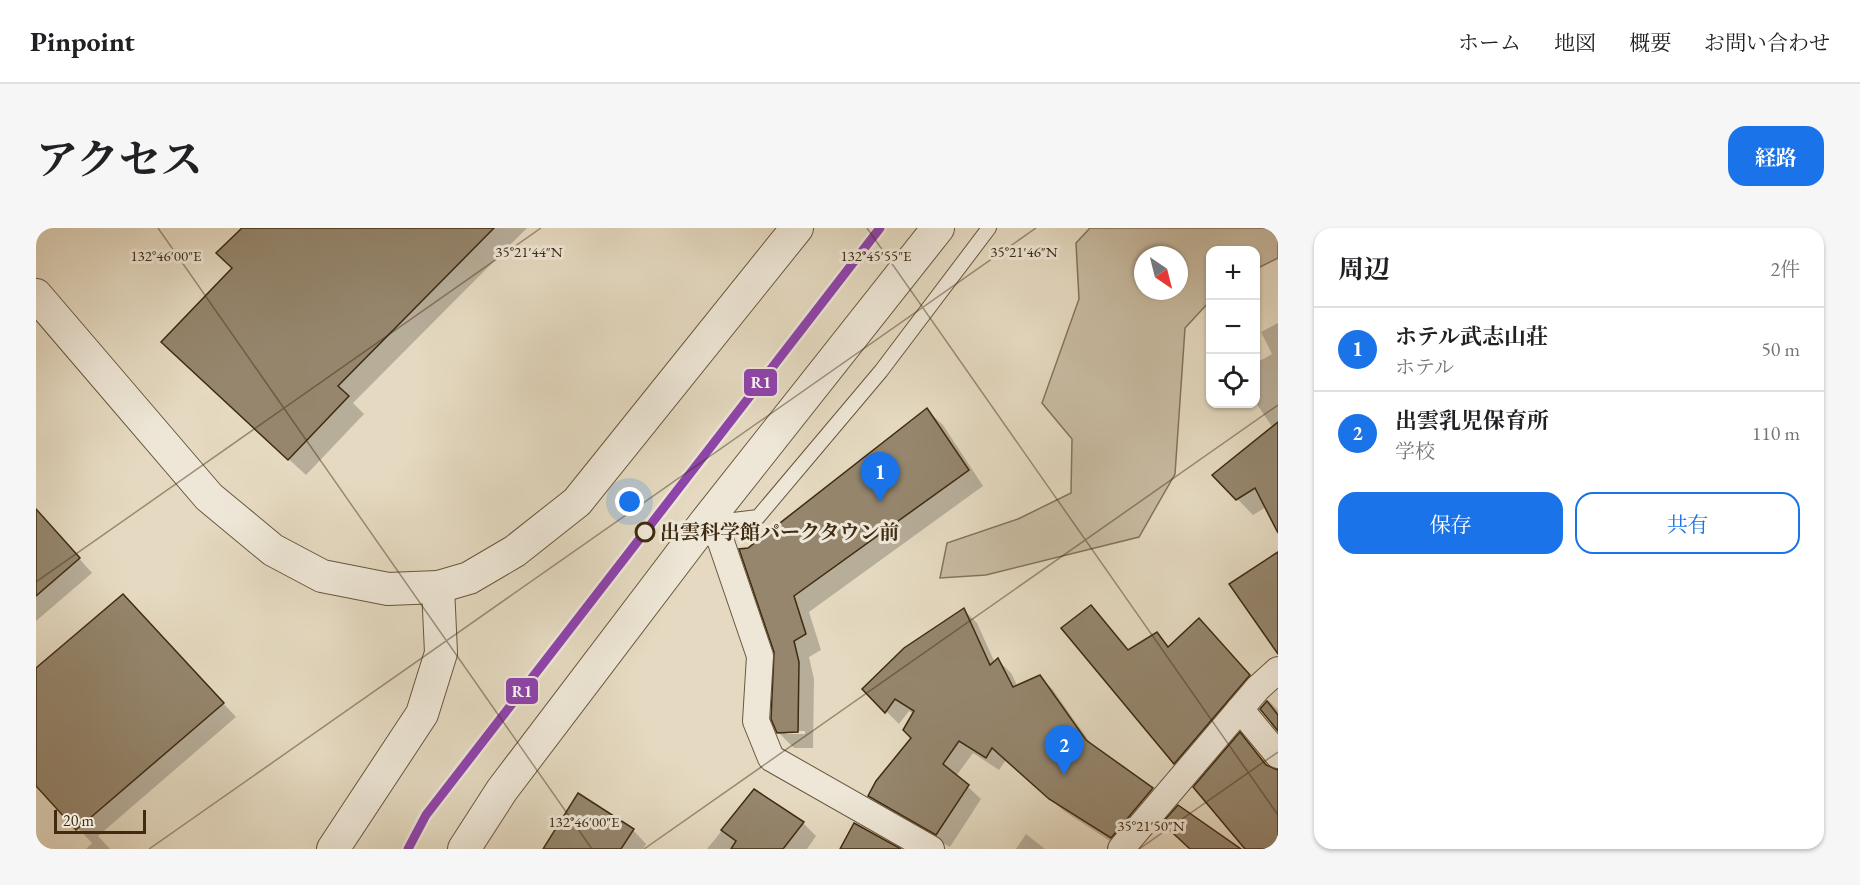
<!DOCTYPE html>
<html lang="ja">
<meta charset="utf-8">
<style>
:root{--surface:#fff;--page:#f6f6f6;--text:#202124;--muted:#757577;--line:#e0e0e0;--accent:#1a73e8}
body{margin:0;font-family:"EB Garamond","Noto Serif JP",serif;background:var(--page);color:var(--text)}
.controls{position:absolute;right:18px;top:18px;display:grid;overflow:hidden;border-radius:12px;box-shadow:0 2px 4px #0004}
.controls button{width:54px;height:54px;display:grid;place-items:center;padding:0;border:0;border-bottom:2px solid var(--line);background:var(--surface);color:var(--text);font:30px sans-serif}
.compass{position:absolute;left:1098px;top:18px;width:54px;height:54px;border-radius:50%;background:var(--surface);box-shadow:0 2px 4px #0004;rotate:145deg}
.scale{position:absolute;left:18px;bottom:15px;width:92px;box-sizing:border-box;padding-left:6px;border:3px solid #3e2b12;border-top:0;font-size:16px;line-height:21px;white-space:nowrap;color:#3e2b12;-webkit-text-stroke:4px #eee7d7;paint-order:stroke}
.you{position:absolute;left:594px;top:274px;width:21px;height:21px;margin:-15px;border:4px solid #fff;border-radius:50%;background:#1a73e8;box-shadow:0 0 0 9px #1a73e833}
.badge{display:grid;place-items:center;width:39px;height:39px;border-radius:50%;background:var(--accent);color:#fff;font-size:20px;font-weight:700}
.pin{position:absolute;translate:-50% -50px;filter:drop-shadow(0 2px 3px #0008)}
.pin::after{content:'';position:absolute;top:32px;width:21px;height:18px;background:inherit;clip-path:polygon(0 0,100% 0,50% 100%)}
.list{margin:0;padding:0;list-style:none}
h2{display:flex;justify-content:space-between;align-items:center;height:78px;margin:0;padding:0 24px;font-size:26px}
h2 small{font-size:20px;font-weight:400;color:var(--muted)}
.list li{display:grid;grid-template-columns:39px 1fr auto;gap:18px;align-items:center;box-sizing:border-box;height:84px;padding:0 24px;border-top:2px solid var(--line)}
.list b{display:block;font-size:22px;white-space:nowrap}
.list p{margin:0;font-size:20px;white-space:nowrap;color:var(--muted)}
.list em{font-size:20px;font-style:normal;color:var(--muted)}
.actions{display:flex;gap:12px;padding:18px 24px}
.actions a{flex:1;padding:14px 0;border:2px solid var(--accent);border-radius:18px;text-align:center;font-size:21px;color:var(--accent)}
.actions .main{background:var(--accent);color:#fff}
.icon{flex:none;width:33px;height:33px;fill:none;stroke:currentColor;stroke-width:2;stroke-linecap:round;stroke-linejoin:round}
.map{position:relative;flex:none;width:1242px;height:621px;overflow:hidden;border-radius:18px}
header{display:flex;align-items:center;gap:36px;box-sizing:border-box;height:84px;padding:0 30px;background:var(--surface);border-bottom:2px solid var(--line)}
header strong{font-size:28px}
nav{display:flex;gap:33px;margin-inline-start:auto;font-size:21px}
.intro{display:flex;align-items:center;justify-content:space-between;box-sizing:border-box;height:144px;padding:0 36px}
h1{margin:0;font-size:42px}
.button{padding:15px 27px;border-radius:18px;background:var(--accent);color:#fff;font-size:21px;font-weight:700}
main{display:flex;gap:36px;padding:0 36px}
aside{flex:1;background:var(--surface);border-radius:18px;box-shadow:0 2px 4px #0004}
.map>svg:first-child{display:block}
.green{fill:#c9bca3;stroke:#84745a;stroke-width:1.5;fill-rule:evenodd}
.shadow{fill:#0003;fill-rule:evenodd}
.building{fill:#95866d;stroke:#3e2b12;stroke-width:1.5}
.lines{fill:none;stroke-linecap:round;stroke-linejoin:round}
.service-casing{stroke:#68573e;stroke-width:16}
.minor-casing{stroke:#68573e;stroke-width:28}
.tertiary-casing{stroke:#68573e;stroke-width:34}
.service{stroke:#eee7d7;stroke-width:14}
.minor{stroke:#eee7d7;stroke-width:26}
.tertiary{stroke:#eee7d7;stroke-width:32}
.rail-1-casing{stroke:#eee7d7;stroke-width:14}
.rail-1{stroke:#8e44ad;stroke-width:9}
.ticks{fill:none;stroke:#3e2b12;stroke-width:1.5;stroke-opacity:0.45}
.stop-dot{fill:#eee7d7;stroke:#3e2b12;stroke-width:3}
.labels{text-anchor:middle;stroke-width:6;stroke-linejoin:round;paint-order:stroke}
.stop-label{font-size:20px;font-weight:bold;fill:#3e2b12;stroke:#eee7d7;text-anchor:start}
.ticks-label{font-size:15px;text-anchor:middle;fill:#3e2b12;stroke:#eee7d7;stroke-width:6;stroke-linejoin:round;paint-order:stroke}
.line-badge{stroke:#eee7d7;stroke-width:2}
.badge-label{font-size:16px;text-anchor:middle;font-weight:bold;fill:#fff}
</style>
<header>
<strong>Pinpoint</strong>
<nav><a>ホーム</a><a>地図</a><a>概要</a><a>お問い合わせ</a></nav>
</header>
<div class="intro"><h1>アクセス</h1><a class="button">経路</a></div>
<main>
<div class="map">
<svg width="1242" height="621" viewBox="0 0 1242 621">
<rect width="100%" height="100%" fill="#e5dac1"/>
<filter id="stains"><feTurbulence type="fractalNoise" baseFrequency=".00333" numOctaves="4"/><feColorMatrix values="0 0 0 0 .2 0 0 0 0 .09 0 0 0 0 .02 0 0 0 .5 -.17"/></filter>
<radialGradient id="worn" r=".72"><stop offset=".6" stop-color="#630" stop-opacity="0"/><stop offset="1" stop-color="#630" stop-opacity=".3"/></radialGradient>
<!-- green -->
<path class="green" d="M 1054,0 L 1242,0 L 1242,30 L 1220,41 L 1220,22 L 1174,22 L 1174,73 L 1149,100 L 1139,246 L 1103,309 L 950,347 L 904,350 L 911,315 L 982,291 L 1035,265 L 1036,211 L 1006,175 L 1043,71 L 1040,15 ZM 1107,27 L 1143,27 L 1143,63 L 1107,63 Z"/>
<!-- shadow -->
<g class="shadow">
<path d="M 208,0 L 491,0 L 317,175 L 328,186 L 270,247 L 143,131 L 198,41 Z"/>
<path d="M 1242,95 L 1242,302 L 1230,279 L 1217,287 L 1178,247 L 1237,200 L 1220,175 L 1220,135 L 1236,126 L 1225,104 Z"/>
<path d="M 891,182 L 907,197 L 947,258 L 773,384 L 785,422 L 773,429 L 778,451 L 777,520 L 758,520 L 742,504 L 740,423 L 713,321 ZM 750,503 L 769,503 L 769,506 L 750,506 Z"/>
<path d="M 0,282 L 56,345 L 0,393 Z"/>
<path d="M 100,382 L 200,489 L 62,608 L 74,621 L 50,621 L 56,615 L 0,556 L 0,442 Z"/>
<path d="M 928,382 L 941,395 L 959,435 L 962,432 L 975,445 L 982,459 L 1004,448 L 1017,462 L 1057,519 L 1116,561 L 1130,574 L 1086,621 L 1028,583 L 970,532 L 963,542 L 937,525 L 920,548 L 945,571 L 914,619 L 847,581 L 834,568 L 877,510 L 878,486 L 873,483 L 863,496 L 828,461 Z"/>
<path d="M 1174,404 L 1224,460 L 1150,546 L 1139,535 L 1093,423 L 1120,406 L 1134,419 Z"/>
<path d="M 1233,473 L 1242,482 L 1242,501 L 1226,481 Z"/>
<path d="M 1204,507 L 1237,542 L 1242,543 L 1242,621 L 1206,621 L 1208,618 Z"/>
<path d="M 718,563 L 767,595 L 780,608 L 771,621 L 671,621 Z"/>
<path d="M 597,602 L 610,616 L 607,621 L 509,621 Z"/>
<path d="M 990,606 L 1009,621 L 980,621 Z"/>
</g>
<!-- building -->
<g class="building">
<path d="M 206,0 L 458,0 L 302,158 L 313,168 L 252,232 L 125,114 L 196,40 L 180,25 Z"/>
<path d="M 891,180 L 933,242 L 758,368 L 770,406 L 758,413 L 763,434 L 762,504 L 741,505 L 735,491 L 738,424 L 703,321 L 712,320 Z"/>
<path d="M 1242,194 L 1242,305 L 1219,260 L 1200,272 L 1176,247 Z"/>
<path d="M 0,281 L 44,330 L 0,368 Z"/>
<path d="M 1242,324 L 1242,426 L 1193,356 Z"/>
<path d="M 87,366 L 188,475 L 40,602 L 0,558 L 0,440 Z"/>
<path d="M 1055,377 L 1092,422 L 1121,404 L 1132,419 L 1163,390 L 1214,447 L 1138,536 L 1025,400 Z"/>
<path d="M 928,380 L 954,437 L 962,430 L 977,459 L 1004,447 L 1050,512 L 1117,560 L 1075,610 L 1013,571 L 956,520 L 950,530 L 923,513 L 907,536 L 933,557 L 900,607 L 832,568 L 840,553 L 875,510 L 867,502 L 878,483 L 859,471 L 849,485 L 826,461 L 868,420 Z"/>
<path d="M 1231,473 L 1242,487 L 1242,503 L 1224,481 Z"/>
<path d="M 1204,504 L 1230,537 L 1242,542 L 1242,621 L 1209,621 L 1157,559 Z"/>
<path d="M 718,561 L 768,594 L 747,621 L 695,621 L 700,613 L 685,602 Z"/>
<path d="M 542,565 L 598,601 L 585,621 L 507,621 Z"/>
<path d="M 1142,577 L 1205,621 L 1154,621 L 1126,595 Z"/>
<path d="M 818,595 L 865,621 L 804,621 Z"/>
</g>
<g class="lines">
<defs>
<path id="service" d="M 673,295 L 722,289 L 845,143 L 953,0"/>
<g id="minor">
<path d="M 668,296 L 684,311 L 724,428 L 720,493 L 735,530 L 895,621"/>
<path d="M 1204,481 L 1242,527"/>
<path d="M 1085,621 L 1222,460 L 1242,442"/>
</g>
<g id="tertiary">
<path d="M 0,67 L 173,269 L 237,322 L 286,348 L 352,361 L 402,359 L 433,350 L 479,323 L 541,274 L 761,0"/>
<path d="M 297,621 L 386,486 L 405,425 L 402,359"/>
<path d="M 428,621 L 466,562 L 668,296 L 902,0"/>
</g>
</defs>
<!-- service casing -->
<use href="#service" class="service-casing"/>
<!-- minor casing -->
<use href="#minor" class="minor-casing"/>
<!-- tertiary casing -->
<use href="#tertiary" class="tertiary-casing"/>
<!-- service -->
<use href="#service" class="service"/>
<!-- minor -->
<use href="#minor" class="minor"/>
<!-- tertiary -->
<use href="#tertiary" class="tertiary"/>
<defs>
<path id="rail-1" d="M 372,621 L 390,587 L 844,0"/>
</defs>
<!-- rail-1 casing -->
<use href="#rail-1" class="rail-1-casing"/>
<!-- rail-1 -->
<use href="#rail-1" class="rail-1"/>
</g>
<!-- ticks -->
<path class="ticks" d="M 122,0 L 556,621M 831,0 L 1242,587M 0,7 L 10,0M 0,354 L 505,0M 113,621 L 1000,0M 608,621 L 1242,177M 1103,621 L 1242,524"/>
<!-- markers -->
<circle class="stop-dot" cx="609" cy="304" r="9"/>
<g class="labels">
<!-- stop labels -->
<g class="stop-label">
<text x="624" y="311">出雲科学館パークタウン前</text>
</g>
</g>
<g class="ticks-label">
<text x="493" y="29">35°21'44"N</text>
<text x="988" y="29">35°21'46"N</text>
<text x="130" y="33">132°46'00"E</text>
<text x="840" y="33">132°45'55"E</text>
<text x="548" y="599">132°46'00"E</text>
<text x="1115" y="603">35°21'50"N</text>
</g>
<g class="line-badge">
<rect x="707" y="140" width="35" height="29" rx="6" fill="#8e44ad"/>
<rect x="469" y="449" width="34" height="28" rx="6" fill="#8e44ad"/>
</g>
<g class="badge-label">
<text x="725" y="160">R1</text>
<text x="486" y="469">R1</text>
</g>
<rect width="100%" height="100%" filter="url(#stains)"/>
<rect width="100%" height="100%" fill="url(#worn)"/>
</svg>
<div class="controls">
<button>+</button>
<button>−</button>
<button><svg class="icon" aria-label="locate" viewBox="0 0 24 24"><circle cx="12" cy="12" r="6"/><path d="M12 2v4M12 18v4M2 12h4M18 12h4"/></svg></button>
</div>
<svg class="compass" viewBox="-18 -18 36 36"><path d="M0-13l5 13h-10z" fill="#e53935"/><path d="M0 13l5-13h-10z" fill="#757577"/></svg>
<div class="scale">20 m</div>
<div class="you"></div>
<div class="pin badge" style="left:844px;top:274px">1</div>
<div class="pin badge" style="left:1028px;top:547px">2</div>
</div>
<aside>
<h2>周辺<small>2件</small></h2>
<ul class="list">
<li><span class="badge">1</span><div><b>ホテル武志山荘</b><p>ホテル</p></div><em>50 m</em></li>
<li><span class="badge">2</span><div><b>出雲乳児保育所</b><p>学校</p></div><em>110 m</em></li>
</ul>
<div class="actions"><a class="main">保存</a><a>共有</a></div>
</aside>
</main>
